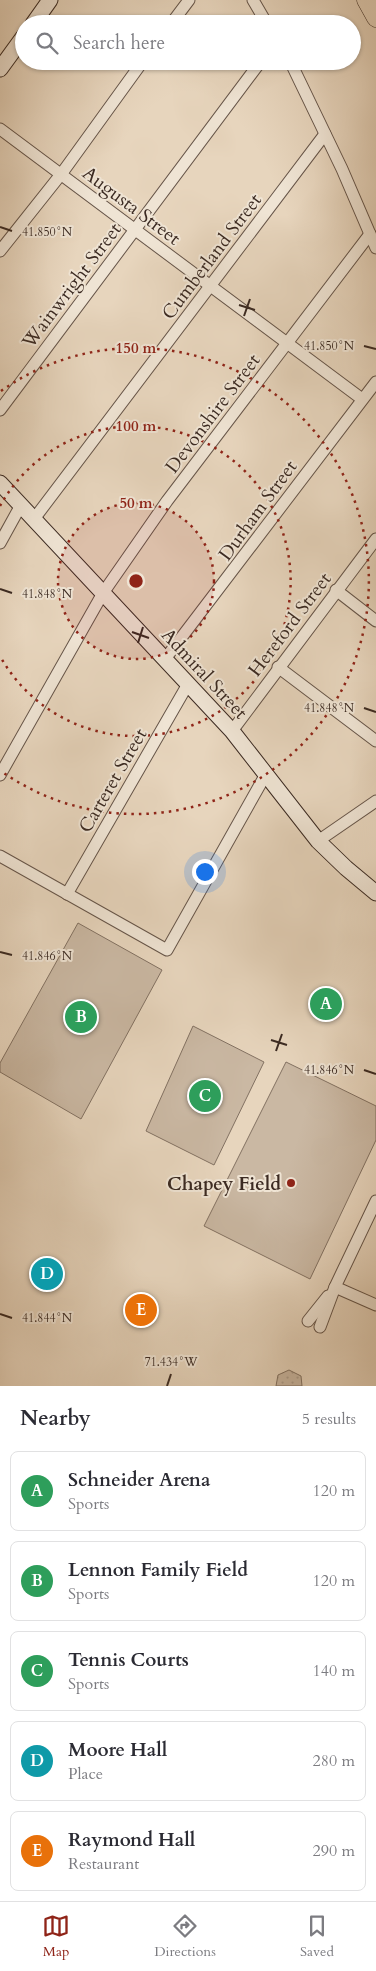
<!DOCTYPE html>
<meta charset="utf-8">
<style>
:root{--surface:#fff;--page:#f2f2f3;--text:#2b2b33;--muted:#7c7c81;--line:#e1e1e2;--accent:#8f2418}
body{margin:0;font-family:Cardo,serif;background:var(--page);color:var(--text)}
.you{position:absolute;left:204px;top:871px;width:18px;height:18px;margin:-12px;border:4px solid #fff;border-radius:50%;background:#1a73e8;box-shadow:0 0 0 8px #1a73e833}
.badge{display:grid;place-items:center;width:32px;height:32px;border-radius:50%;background:var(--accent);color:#fff;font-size:16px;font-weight:700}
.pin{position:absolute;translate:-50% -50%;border:2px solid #fff;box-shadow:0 1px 5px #0006}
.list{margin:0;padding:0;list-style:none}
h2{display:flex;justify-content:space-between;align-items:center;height:65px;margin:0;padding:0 20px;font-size:21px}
h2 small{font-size:16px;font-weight:400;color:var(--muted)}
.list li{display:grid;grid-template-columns:32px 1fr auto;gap:15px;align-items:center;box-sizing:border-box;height:80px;margin:0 10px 10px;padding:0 10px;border:1px solid var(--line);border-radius:8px}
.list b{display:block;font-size:19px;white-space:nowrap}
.list p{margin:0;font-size:16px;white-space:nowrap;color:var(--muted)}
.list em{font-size:16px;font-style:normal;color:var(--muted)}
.icon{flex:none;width:28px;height:28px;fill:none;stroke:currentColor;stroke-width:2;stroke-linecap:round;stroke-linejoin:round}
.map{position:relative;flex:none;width:376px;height:1386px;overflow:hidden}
.search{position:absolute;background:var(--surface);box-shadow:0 1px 4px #0004;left:15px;right:15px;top:15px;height:55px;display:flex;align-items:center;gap:12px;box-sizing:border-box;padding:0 18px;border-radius:28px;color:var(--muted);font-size:19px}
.sheet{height:515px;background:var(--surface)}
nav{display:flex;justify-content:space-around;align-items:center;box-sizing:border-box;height:70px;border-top:1px solid var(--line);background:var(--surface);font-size:14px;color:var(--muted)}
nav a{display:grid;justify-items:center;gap:2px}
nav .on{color:var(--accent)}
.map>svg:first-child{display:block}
.green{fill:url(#green-dots);stroke:#827162}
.pitch{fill:#cab8a3;stroke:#827162}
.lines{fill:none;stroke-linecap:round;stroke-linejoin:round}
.street-casing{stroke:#665549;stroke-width:13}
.secondary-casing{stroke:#3b2a22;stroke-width:17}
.primary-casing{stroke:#3b2a22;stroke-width:19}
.street{stroke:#efe4d4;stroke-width:11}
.secondary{stroke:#efe4d4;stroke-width:15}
.primary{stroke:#e7d5bd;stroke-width:18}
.ticks{fill:none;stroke:#3b2a22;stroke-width:2}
.ring{fill:none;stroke:#8f2418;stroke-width:2.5;stroke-dasharray:2.5 5}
.poi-dot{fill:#8f2418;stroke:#efe4d4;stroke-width:2}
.labels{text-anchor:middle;stroke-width:4;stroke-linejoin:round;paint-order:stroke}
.street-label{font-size:19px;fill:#3b2a22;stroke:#efe4d4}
.poi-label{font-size:19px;font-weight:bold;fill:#3b2a22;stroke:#efe4d4;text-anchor:end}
.ticks-label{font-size:12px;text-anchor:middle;fill:#3b2a22;stroke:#efe4d4;stroke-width:4;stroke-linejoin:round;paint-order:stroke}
.centre{fill:#8f2418;stroke:#efe4d4;stroke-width:2.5}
.ring-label{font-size:15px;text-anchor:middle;font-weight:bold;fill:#8f2418;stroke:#efe4d4;stroke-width:4;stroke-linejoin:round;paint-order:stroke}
</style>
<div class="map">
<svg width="376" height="1386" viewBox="0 0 376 1386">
<defs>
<pattern id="green-dots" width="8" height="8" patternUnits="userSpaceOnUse" patternTransform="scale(1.25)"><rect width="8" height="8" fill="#cab8a3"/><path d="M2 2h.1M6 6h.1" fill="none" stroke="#ae9e8c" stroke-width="1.8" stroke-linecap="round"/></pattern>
</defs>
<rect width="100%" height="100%" fill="#e7d5bd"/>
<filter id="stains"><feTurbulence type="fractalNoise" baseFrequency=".004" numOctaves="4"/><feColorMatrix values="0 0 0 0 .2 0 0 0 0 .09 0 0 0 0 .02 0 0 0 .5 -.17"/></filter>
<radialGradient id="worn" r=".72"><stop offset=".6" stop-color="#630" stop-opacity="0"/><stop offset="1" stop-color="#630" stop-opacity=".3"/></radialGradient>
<!-- green -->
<path class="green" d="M 289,1370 L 301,1376 L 302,1386 L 276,1386 L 278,1375 Z"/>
<!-- pitch -->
<g class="pitch">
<path d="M 78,923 L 162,970 L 81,1119 L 0,1072 L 0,1063 Z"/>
<path d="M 193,1026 L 264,1062 L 214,1165 L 146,1131 Z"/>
<path d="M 286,1062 L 376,1106 L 376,1140 L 310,1279 L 204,1226 Z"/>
</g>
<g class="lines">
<defs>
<g id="street">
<path d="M 253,0 L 267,24"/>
<path d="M 171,24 L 189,0"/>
<path d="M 290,61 L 342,169 L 376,248"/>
<path d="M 0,129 L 362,399"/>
<path d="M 0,251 L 62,173 L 143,61"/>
<path d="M 0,410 L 261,61"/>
<path d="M 34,519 L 325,134"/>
<path d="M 0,543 L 21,505"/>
<path d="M 336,590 L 376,621"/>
<path d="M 165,659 L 376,382"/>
<path d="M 278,667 L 376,741"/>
<path d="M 232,731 L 376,539"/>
<path d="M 0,775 L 103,593 L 167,501 L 370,234"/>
<path d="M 318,841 L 376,801"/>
<path d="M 0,856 L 167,950 L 266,774"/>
<path d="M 67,894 L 188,684"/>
<path d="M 335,1287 L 376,1305"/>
<path d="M 308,1321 L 328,1296"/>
<path d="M 320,1327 L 335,1287 L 376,1201"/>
</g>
<g id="secondary">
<path d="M 33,24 L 50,0"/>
<path d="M 0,69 L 24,36"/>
<path d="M 0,483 L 232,731 L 318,841 L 346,868 L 376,893"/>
</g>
<path id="primary" d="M 366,0 L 376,18"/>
</defs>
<!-- street casing -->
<use href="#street" class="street-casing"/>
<!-- secondary casing -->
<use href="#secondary" class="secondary-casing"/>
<!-- primary casing -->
<use href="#primary" class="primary-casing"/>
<!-- street -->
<use href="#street" class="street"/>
<!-- secondary -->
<use href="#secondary" class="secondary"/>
<!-- primary -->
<use href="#primary" class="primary"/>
</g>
<!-- ticks -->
<path class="ticks" d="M 0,227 L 12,231M 239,305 L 255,310M 244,316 L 250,299M 364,346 L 376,349M 0,589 L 12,593M 132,632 L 149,638M 138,643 L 143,627M 364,708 L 376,712M 0,952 L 12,955M 271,1040 L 287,1045M 276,1051 L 282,1034M 364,1070 L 376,1074M 0,1314 L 12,1318M 167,1386 L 171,1374"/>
<!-- distance rings -->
<circle cx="136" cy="581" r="78" fill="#8f2418" fill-opacity=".12"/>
<g class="ring">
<circle cx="136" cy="581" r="78"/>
<path d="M0 506A155 155 0 1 1 0 656"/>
<path d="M1 391A233 233 0 1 1 1 771"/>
</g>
<!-- markers -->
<circle class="poi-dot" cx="291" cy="1183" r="5"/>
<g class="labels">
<!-- street labels -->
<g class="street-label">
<text transform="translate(132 205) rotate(37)" y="7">Augusta Street</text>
<text transform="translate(211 256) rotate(-53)" y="7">Cumberland Street</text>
<text transform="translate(71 285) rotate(-53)" y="7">Wainwright Street</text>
<text transform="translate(212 413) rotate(-53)" y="7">Devonshire Street</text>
<text transform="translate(257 510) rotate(-54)" y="7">Durham Street</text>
<text transform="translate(289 624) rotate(-53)" y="7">Hereford Street</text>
<text transform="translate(205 673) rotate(47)" y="7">Admiral Street</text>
<text transform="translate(112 780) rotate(-60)" y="7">Carteret Street</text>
</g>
<!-- poi labels -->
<g class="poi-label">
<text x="281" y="1190">Chapey Field</text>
</g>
</g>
<g class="ticks-label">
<text x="47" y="236">41.850°N</text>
<text x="329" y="350">41.850°N</text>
<text x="47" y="598">41.848°N</text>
<text x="329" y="712">41.848°N</text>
<text x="47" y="960">41.846°N</text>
<text x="329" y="1074">41.846°N</text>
<text x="47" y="1322">41.844°N</text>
<text x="171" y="1366">71.434°W</text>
</g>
<circle cx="136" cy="581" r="8" class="centre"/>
<g class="ring-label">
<text x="136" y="353">150 m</text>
<text x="136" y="431">100 m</text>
<text x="136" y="508">50 m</text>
</g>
<rect width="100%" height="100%" filter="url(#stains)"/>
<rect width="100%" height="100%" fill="url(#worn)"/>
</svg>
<div class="you"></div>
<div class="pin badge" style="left:326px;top:1004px;background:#2e9e5b">A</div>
<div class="pin badge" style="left:81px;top:1017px;background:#2e9e5b">B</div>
<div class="pin badge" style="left:205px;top:1096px;background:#2e9e5b">C</div>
<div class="pin badge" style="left:47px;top:1274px;background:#0f9aa8">D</div>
<div class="pin badge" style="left:141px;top:1310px;background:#e8710a">E</div>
<div class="search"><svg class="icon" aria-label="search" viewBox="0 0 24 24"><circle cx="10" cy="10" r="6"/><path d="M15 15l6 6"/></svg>Search here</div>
</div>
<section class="sheet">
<h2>Nearby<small>5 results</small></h2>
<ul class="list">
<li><span class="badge" style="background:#2e9e5b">A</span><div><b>Schneider Arena</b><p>Sports</p></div><em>120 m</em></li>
<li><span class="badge" style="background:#2e9e5b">B</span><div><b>Lennon Family Field</b><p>Sports</p></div><em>120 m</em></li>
<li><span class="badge" style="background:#2e9e5b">C</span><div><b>Tennis Courts</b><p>Sports</p></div><em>140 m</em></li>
<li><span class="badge" style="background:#0f9aa8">D</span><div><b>Moore Hall</b><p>Place</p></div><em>280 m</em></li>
<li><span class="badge" style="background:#e8710a">E</span><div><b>Raymond Hall</b><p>Restaurant</p></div><em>290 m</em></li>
</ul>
</section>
<nav>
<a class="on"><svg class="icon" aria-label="map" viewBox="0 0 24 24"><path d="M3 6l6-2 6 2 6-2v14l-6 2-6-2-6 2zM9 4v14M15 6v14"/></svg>Map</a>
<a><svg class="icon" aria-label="directions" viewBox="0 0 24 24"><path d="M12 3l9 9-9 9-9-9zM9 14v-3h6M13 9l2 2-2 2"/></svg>Directions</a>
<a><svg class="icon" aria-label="saved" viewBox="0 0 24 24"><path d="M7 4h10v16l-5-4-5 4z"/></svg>Saved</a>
</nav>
